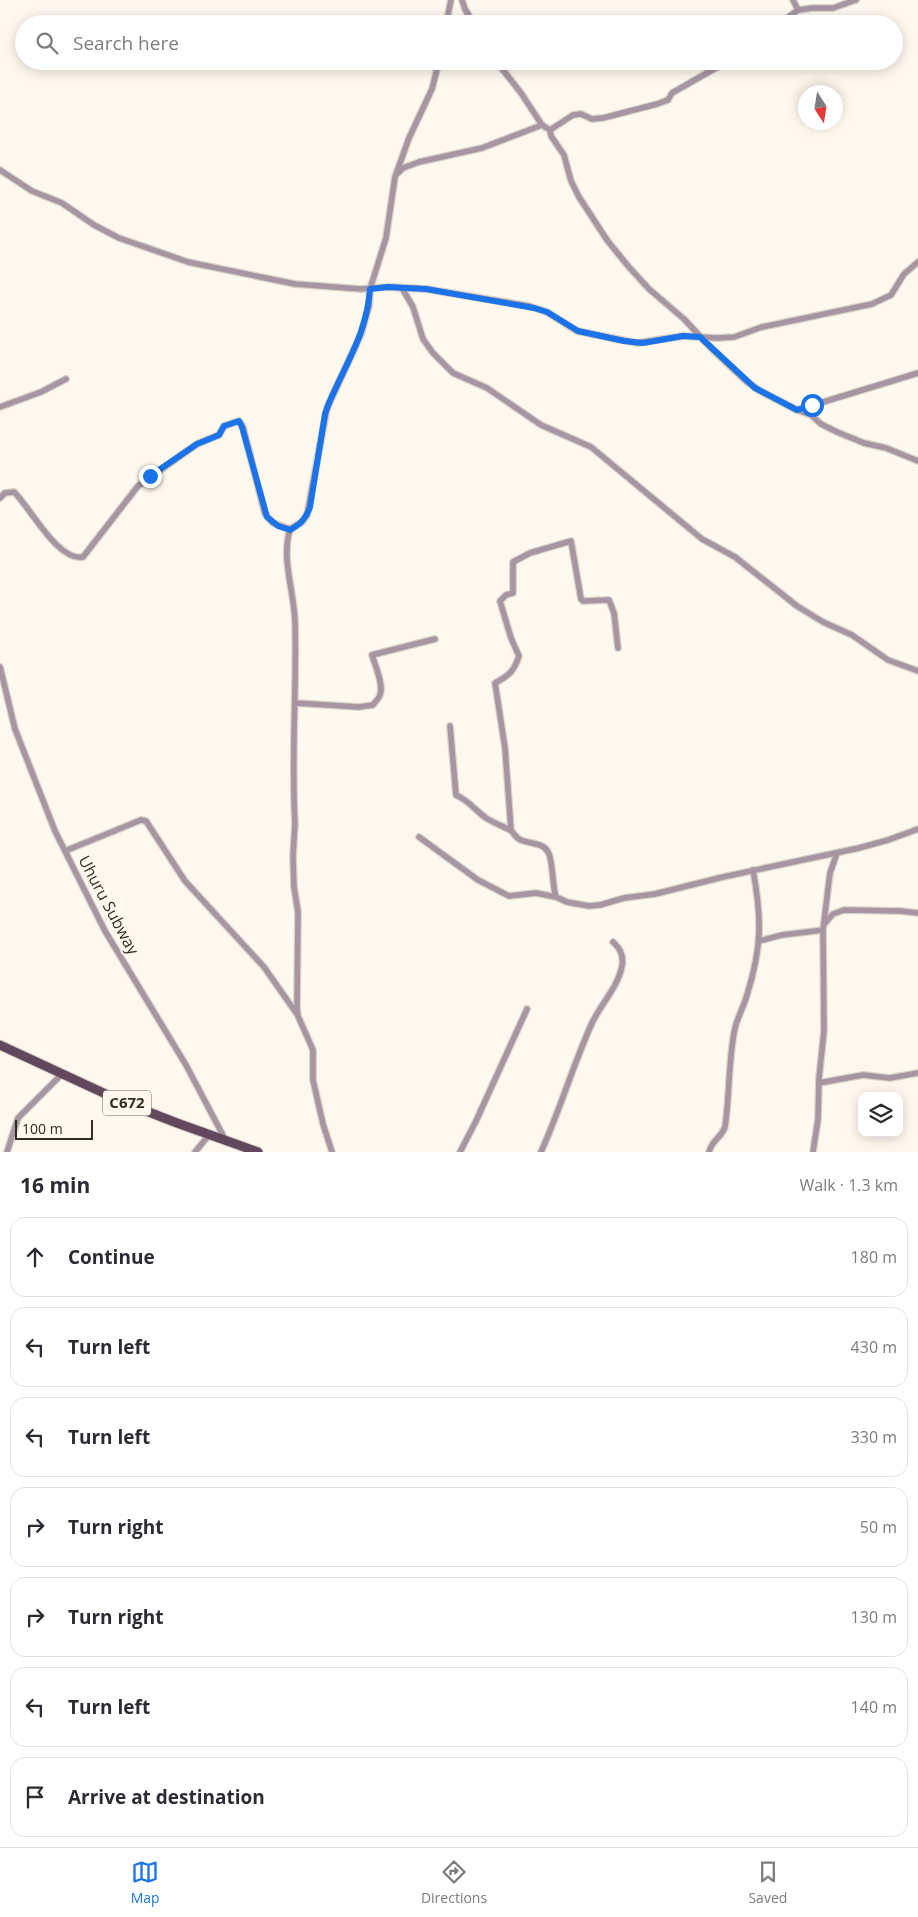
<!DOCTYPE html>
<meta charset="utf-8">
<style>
:root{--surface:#fff;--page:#f2f2f3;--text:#2b2b33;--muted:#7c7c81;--line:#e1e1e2;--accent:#1a73e8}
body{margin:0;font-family:"Open Sans",sans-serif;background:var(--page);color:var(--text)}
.controls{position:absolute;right:15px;bottom:15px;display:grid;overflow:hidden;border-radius:10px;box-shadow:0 2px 12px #0003}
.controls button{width:45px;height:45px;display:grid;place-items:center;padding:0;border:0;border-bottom:1px solid var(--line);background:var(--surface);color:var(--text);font:25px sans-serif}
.compass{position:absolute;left:798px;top:85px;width:45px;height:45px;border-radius:50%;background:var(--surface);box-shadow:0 2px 12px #0003;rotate:168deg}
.scale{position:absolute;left:15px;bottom:12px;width:78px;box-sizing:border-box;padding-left:5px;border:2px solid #322c22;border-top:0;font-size:14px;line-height:18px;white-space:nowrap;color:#322c22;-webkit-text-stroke:4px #fef8ee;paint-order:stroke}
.stop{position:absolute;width:15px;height:15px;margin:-11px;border:4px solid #1a73e8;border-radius:50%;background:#fff}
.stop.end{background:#1a73e8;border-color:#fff;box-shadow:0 1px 5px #0008}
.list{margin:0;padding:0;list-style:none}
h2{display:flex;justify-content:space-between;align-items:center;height:65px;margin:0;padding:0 20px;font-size:21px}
h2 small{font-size:16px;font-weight:400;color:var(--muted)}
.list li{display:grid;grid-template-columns:32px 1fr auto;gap:15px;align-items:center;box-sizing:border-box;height:80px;margin:0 10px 10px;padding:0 10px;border:1px solid var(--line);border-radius:15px}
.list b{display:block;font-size:19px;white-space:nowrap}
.list em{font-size:16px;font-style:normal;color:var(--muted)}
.icon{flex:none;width:28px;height:28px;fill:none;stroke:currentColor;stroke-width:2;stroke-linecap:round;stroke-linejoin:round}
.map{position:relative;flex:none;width:918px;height:1152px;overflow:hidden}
.search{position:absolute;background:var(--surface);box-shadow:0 2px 12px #0003;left:15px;right:15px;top:15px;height:55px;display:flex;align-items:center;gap:12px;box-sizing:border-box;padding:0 18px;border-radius:28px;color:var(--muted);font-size:19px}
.sheet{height:695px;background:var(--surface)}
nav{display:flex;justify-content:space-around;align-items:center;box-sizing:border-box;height:70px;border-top:1px solid var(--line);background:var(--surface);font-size:14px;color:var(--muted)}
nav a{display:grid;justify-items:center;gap:2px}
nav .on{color:var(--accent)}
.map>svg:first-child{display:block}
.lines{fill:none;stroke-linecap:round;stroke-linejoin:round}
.street-casing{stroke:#d9d3c9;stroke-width:8}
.primary-casing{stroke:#d9d3c9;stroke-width:11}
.street{stroke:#a796a2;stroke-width:5.5}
.primary{stroke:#63475c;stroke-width:9}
.route{stroke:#1a73e8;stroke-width:6}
.labels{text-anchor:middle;stroke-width:4;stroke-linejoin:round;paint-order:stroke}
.shield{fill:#fef8ee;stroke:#6f695f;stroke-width:1}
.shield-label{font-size:15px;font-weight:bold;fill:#322c22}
.street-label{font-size:16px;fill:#322c22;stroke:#fef8ee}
</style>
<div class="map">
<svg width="918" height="1152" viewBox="0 0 918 1152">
<rect width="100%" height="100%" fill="#fef8ee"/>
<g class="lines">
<defs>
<g id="street">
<path d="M 462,0 L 465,9 L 474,24"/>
<path d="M 793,0 L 798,10"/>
<path d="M 446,24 L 451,0"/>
<path d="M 779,24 L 798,10 L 812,8 L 833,8 L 856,0"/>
<path d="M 496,61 L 521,93 L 542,125"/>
<path d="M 550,130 L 573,115 L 581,114 L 592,119 L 603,118 L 657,104 L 668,100 L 672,93 L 728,61"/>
<path d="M 0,170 L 32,191 L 62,203 L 94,225 L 119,238 L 188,262 L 295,284 L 361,289 L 388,287 L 426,289 L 529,306 L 547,312 L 577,331 L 637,343 L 683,336 L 717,338 L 734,337 L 762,327 L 872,304 L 891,295 L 904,274 L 918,262"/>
<path d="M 398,173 L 403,168 L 419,162 L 482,148 L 542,125 L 550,130 L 551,136 L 564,155 L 571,181 L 579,197 L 607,240 L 628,266 L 649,289 L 684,319 L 712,349 L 746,381 L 760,391 L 797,410 L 918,373"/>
<path d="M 402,288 L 413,307 L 423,339 L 433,353 L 453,373 L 487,388 L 541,425 L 591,447 L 702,539 L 735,557 L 797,606 L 823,622 L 852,635 L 888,660 L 918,671"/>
<path d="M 0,407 L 41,392 L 66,379"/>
<path d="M 797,410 L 811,415 L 821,424 L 837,432 L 864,443 L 886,448 L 918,461"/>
<path d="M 0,498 L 5,493 L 14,492 C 30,507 58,562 83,557 L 138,486 L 197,444 L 219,435 L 224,426 L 239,421 L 243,427 L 265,514 L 273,523 L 290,529"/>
<path d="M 0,667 L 15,729 L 55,831 L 105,931 L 186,1065 L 226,1141"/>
<path d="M 295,703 L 359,707 L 373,705 C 375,702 379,698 380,695 C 384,685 375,665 372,655 L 435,639"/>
<path d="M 450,726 L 456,795 C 468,800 475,810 486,818 C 494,823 502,826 510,830 C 514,832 515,838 521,840 C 529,844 543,842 548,852 C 553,859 552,885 556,897 L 567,902 L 589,906 L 600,905 L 624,898 L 655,894 L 723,877 L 859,848 L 888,840 L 918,829"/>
<path d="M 511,830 L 505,748 L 495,683 C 510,675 514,671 519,656 L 511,638 L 500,601 L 506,595 L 513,593 L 513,562 L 530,553 L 571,541 L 581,599 L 583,601 L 609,600 L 614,613 L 618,648"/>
<path d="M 419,837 L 478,880 L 509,896 L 536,893 L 556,897"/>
<path d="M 65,851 L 141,820 L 146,821 L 185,881 L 264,967 L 297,1014"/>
<path d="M 825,923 L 833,914 L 844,910 L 900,911 L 918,913"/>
<path d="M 759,941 L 782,935 L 823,930"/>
<path d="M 819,1083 L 863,1075 L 890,1078 L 918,1073"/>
<path d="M 7,1152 L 18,1118 L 62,1074"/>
<path d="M 195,1152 L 209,1135"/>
<path d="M 332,1152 L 323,1124 L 313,1080 L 313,1050 L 298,1016 L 297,1008 L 298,912 L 294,887 L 293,856 L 295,824 C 291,756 297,688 295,621 C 294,591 281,559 290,529 L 302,522 L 307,515 L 327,408 L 361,334 L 369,306 L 370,289 L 386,238 L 395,177 L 409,138 L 432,89 L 439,61"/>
<path d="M 460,1152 L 476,1121 L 527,1009"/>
<path d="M 541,1152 C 560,1110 573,1065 592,1023 C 601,1004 618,987 622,966 C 624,956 621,949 613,942"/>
<path d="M 709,1152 C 713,1138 720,1140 725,1127 C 730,1094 728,1061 735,1028 C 738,1016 744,1006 747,995 C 762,947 762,919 753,870"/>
<path d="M 813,1152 L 818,1119 L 819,1078 L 824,1031 L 823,930 L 830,873 L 837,853"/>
</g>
<path id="primary" d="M 0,1045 L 123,1102 L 177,1123 L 258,1152"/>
</defs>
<!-- street casing -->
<use href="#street" class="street-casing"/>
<!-- primary casing -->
<use href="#primary" class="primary-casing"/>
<!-- street -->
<use href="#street" class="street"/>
<!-- primary -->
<use href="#primary" class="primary"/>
</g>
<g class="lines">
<!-- route -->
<path class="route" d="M 150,476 L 197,444 L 219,435 L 224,426 L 239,421 L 242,427 L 267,517 L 278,526 L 290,530 C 301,524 306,518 310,507 L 325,414 L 329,403 C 346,363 367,333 370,289 L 388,287 L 426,289 L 534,308 L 547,312 L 578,331 L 624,341 L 643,343 L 683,336 L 700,337 L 755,388 L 797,410 L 812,405"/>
</g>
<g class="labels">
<!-- shield labels -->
<rect class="shield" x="103" y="1090.5" width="48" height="25" rx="4"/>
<g class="shield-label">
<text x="127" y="1108">C672</text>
</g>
<!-- street labels -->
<g class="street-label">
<text transform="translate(109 905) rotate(62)" y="6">Uhuru Subway</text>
</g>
</g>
</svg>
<div class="controls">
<button><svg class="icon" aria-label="layers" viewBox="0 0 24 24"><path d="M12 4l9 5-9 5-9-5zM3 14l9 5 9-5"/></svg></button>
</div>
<svg class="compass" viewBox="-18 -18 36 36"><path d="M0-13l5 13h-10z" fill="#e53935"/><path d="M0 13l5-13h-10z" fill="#7c7c81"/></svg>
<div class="scale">100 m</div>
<div class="stop" style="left:812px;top:405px"></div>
<div class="stop end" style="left:150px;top:476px"></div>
<div class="search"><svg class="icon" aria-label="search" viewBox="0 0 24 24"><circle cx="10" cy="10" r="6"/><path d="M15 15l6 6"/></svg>Search here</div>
</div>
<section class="sheet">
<h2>16 min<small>Walk · 1.3 km</small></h2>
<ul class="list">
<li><svg class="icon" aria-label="ahead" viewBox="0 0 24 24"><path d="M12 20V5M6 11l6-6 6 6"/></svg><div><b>Continue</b></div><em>180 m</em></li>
<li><svg class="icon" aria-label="left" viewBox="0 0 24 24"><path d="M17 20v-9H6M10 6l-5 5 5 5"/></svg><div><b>Turn left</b></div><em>430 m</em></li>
<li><svg class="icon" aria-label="left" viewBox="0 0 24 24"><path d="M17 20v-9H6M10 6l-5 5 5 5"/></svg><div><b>Turn left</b></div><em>330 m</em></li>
<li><svg class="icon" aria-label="right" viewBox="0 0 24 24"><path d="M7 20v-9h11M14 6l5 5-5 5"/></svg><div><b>Turn right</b></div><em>50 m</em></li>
<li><svg class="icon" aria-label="right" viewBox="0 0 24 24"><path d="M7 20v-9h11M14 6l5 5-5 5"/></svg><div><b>Turn right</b></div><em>130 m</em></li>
<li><svg class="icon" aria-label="left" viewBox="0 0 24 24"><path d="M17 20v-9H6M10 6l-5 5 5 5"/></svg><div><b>Turn left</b></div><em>140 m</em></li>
<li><svg class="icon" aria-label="arrive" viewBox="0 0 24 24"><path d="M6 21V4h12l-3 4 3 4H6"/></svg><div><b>Arrive at destination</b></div></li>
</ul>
</section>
<nav>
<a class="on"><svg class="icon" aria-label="map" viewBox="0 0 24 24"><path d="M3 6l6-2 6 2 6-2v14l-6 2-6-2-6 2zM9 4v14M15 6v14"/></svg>Map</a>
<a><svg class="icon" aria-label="directions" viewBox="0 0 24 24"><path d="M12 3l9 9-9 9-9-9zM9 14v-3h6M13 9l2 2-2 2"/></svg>Directions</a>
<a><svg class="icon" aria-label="saved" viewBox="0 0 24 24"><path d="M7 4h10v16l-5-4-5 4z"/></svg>Saved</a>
</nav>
